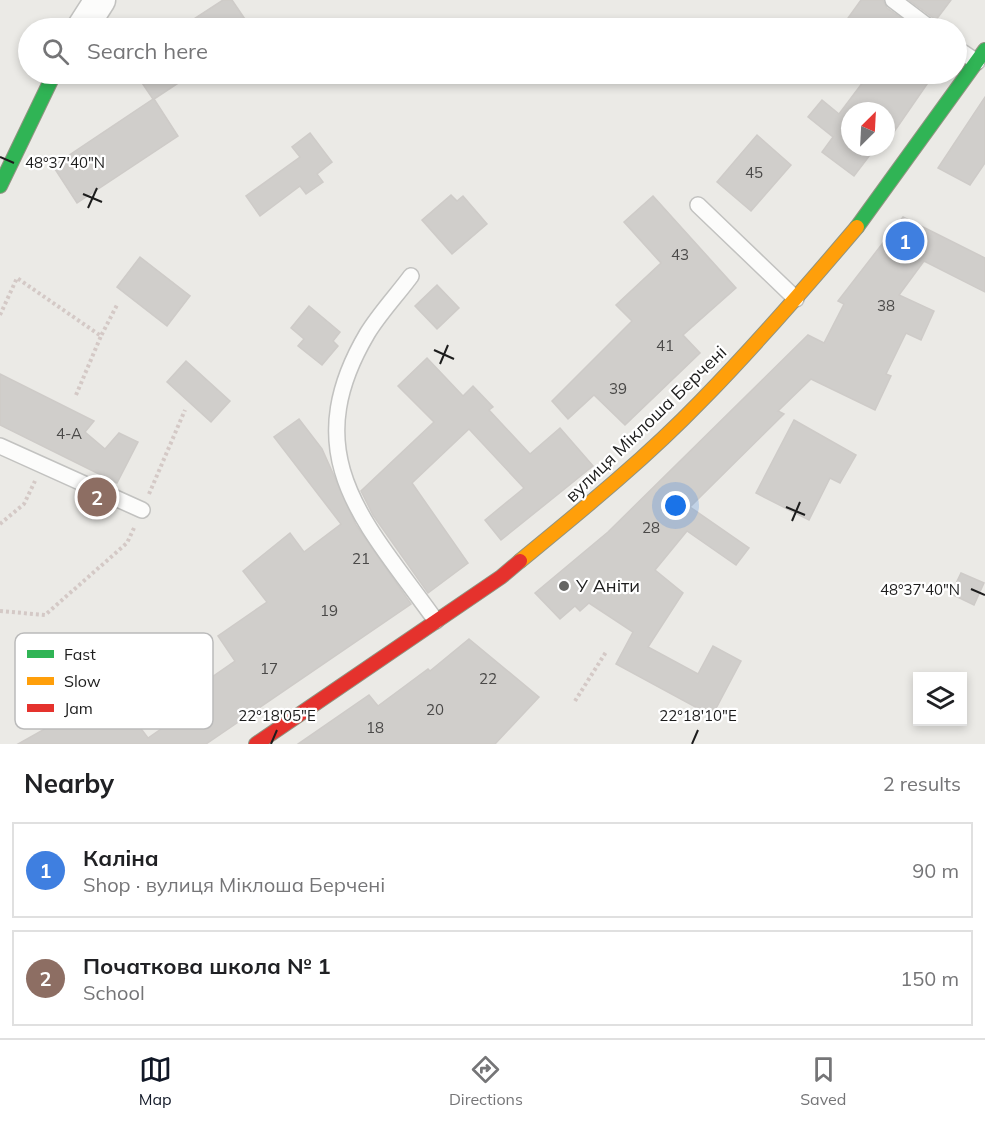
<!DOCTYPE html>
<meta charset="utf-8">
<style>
:root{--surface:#fff;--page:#f2f2f2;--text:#202124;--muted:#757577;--line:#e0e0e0;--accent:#111827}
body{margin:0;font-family:Mulish,sans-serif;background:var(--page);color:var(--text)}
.controls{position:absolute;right:18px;bottom:18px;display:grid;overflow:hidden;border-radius:0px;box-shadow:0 3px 9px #0003}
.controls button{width:54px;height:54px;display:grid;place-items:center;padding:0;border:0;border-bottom:2px solid var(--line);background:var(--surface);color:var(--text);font:30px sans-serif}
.compass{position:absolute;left:841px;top:102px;width:54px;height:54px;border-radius:50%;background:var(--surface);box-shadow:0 3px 9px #0003;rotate:24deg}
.you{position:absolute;left:676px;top:506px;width:21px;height:21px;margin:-15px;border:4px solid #fff;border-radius:50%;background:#1a73e8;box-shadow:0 0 0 9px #1a73e833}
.badge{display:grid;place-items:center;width:39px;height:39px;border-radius:50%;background:var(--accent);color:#fff;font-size:20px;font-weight:700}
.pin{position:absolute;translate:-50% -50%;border:3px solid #fff;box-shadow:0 2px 6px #0006}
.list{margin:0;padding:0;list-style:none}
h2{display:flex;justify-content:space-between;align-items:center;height:78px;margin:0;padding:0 24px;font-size:26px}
h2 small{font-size:20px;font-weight:400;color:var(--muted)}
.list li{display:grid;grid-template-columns:39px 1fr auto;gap:18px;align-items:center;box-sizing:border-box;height:96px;margin:0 12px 12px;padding:0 12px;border:2px solid var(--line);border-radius:0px}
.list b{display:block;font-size:22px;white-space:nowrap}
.list p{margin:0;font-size:20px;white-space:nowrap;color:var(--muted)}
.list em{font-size:20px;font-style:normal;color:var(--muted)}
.icon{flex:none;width:33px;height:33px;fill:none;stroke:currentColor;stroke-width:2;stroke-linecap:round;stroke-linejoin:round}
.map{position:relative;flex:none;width:985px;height:744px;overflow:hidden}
.search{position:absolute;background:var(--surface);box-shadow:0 3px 9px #0003;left:18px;right:18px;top:18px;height:66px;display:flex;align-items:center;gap:15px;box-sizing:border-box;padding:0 21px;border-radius:33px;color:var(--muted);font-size:22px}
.sheet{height:294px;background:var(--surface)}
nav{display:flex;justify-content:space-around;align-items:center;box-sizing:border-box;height:84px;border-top:2px solid var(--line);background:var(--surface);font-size:16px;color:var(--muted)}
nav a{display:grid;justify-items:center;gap:3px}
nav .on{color:var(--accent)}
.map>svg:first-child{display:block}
.building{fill:#d0cecb;stroke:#cecbc8;stroke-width:1.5}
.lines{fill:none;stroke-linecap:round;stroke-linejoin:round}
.lane-casing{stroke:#c2c2c0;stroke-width:18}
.street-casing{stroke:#c2c2c0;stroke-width:33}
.fast-casing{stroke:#909380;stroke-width:16}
.slow-casing{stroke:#909380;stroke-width:16}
.jam-casing{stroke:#909380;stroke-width:16}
.path{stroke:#d4c9c6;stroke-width:4;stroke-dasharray:3 3;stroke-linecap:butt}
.lane{stroke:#fcfcfb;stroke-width:15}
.street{stroke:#fcfcfb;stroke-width:30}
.fast{stroke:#30b455;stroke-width:14}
.slow{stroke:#ff9f0a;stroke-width:14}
.jam{stroke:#e5322d;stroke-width:14}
.ticks{fill:none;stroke:#1d1d1d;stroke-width:2}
.poi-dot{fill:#656563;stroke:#fff;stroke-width:2}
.labels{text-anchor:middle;stroke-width:4.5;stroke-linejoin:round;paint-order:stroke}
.number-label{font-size:15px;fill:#4a4948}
.street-label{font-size:18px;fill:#1d1d1d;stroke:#fff}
.poi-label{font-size:18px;fill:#1d1d1d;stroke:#fff;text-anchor:start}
.key{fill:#fff;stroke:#bbb;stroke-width:1.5}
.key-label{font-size:16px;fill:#1d1d1d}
.ticks-label{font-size:15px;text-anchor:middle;fill:#1d1d1d;stroke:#fff;stroke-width:4.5;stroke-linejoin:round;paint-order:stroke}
</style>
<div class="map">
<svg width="985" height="744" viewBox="0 0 985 744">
<rect width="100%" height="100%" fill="#ebeae6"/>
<!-- building -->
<g class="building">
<path d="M 223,0 L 232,0 L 251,28 L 180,28 Z"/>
<path d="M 861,0 L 883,0 L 887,8 L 915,28 L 862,28 L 848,18 Z"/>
<path d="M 909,0 L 951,0 L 936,20 Z"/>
<path d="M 136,74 L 192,74 L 154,99 L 178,136 L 77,203 L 53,166 L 153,99 Z"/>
<path d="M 869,74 L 934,74 L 894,132 L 890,129 L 886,135 L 886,111 L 850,111 L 850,147 L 876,147 L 854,176 L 822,152 L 833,137 L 808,117 L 822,100 L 839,114 Z"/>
<path d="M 985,97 L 985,163 L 970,185 L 938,168 Z"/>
<path d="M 310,133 L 332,162 L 317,174 L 323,182 L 306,194 L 300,186 L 260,216 L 246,196 L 300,157 L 292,147 Z"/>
<path d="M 757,135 L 791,165 L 751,211 L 717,182 Z"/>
<path d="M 451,195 L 457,201 L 463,196 L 487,224 L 452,254 L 422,220 Z"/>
<path d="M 653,196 L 736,288 L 683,335 L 700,353 L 625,425 L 594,395 L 568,419 L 552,401 L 632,321 L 616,305 L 661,263 L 624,222 Z"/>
<path d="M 903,217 L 985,258 L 985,292 L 924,261 L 899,295 L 934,311 L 921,340 L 906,333 L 886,374 L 891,376 L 875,410 L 811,379 L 778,411 L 784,414 L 690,507 L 749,548 L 736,565 L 687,531 L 655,570 L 683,593 L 648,647 L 698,674 L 713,646 L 741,661 L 712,716 L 616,664 L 633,632 L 589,603 L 580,611 L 575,606 L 560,619 L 535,593 L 608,532 L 808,335 L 824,343 L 844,304 L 838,301 Z"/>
<path d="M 140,257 L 190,296 L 167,326 L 117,287 Z"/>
<path d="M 437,285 L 459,308 L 437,329 L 415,306 Z"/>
<path d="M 309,306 L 340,332 L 333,341 L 338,346 L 322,365 L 298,346 L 304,339 L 291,328 Z"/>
<path d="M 427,358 L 463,396 L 473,386 L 493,407 L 489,410 L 530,454 L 560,428 L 593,466 L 501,540 L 485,520 L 524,488 L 469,429 L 412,483 L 468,563 L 428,593 L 373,515 L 361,491 L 434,422 L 398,386 Z"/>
<path d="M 186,361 L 230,401 L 211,422 L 167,382 Z"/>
<path d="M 0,374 L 94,421 L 85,432 L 105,449 L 119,433 L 138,442 L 117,483 L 0,425 Z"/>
<path d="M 299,419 L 322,449 L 356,525 L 411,604 L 206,744 L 18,744 L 52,725 L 50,722 L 79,700 L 70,686 L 90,673 L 121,720 L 130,714 L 148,738 L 184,713 L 176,702 L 235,661 L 218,636 L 267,602 L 243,571 L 290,533 L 304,552 L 341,524 L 274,437 Z"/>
<path d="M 794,420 L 856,455 L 840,483 L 830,478 L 809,520 L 756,493 Z"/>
<path d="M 961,573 L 984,583 L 974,605 L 951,594 Z"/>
<path d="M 469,639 L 539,697 L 495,744 L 298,744 L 369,695 L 378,706 L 428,669 L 430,671 Z"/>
</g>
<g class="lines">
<defs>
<g id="lane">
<path d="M 893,0 L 930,28"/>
<path d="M 956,48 L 977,62"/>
<path d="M 698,205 L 796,299"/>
<path d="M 411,276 C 397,295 379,314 367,334 C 294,458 367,524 436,621"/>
<path d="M 0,446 L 142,510"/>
</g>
<path id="street" d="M 82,28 L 100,0"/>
<g id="fast">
<path d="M 0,186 L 54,74"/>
<path d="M 857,227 L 985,50"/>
</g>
<path id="slow" d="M 520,561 C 582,510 645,459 701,401 C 756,345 807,286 857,227"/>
<path id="jam" d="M 256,744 L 501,577 L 520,561"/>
</defs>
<!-- lane casing -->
<use href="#lane" class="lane-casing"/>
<!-- street casing -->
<use href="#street" class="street-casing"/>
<!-- fast casing -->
<use href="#fast" class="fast-casing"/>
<!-- slow casing -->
<use href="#slow" class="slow-casing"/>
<!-- jam casing -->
<use href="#jam" class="jam-casing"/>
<!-- path -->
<g class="path">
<path d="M 0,315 L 17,278 L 101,336 L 118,303"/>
<path d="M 76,395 L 101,336"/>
<path d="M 149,494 L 185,410"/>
<path d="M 0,524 L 24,504 L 35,481"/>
<path d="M 0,611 L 45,615 L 127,543 L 134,528"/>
<path d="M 575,701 L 606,652"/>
</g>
<!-- lane -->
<use href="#lane" class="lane"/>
<!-- street -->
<use href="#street" class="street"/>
<!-- fast -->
<use href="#fast" class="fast"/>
<!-- slow -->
<use href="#slow" class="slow"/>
<!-- jam -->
<use href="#jam" class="jam"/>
</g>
<!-- ticks -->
<path class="ticks" d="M 0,157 L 14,163M 83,194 L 102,202M 88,208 L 97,188M 434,350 L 454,359M 440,364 L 448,345M 786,507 L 805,515M 792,521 L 800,502M 971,589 L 985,595M 271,744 L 277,730M 692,744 L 698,730"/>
<!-- markers -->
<circle class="poi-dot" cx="564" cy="586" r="6"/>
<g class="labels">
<!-- number labels -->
<g class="number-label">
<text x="754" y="178">45</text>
<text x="680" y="260">43</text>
<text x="886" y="311">38</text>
<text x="665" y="351">41</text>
<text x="618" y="394">39</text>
<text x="69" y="439">4-А</text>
<text x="651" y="533">28</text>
<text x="361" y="564">21</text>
<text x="329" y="616">19</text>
<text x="269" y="674">17</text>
<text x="488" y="684">22</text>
<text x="435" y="715">20</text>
<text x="375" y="733">18</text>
</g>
<!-- street labels -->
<g class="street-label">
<text transform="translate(646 424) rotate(-44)" y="6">вулиця Міклоша Берчені</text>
</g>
<!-- poi labels -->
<g class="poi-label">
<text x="576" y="592">У Аніти</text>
</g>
</g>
<!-- legend -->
<rect x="15" y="633" width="198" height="96" rx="9" class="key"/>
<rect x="27" y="650" width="27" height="8" fill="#30b455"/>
<rect x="27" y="677" width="27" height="8" fill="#ff9f0a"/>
<rect x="27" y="704" width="27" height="8" fill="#e5322d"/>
<g class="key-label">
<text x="64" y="660">Fast</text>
<text x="64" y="687">Slow</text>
<text x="64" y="714">Jam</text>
</g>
<g class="ticks-label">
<text x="65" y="168">48°37'40"N</text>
<text x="920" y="595">48°37'40"N</text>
<text x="277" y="721">22°18'05"E</text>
<text x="698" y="721">22°18'10"E</text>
</g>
</svg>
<div class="controls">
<button><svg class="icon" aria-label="layers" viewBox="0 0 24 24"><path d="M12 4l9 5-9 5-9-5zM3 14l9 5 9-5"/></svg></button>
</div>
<svg class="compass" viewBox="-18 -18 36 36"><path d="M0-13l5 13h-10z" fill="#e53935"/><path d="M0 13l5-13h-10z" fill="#757577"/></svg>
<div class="you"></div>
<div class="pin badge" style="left:905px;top:241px;background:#3f7fe0">1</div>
<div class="pin badge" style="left:97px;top:497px;background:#8d6e63">2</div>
<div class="search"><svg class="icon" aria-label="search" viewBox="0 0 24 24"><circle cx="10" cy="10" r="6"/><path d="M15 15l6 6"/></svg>Search here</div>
</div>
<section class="sheet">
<h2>Nearby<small>2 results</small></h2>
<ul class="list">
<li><span class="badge" style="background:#3f7fe0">1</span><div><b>Калiна</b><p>Shop · вулиця Міклоша Берчені</p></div><em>90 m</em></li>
<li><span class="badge" style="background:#8d6e63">2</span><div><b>Початкова школа № 1</b><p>School</p></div><em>150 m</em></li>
</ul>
</section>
<nav>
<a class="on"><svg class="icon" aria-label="map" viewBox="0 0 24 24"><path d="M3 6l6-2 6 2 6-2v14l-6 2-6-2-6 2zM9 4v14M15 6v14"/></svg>Map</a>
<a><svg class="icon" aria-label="directions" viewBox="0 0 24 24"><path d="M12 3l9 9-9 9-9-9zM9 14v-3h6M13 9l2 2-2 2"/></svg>Directions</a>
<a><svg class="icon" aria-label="saved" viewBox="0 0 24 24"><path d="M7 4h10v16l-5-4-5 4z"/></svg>Saved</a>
</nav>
